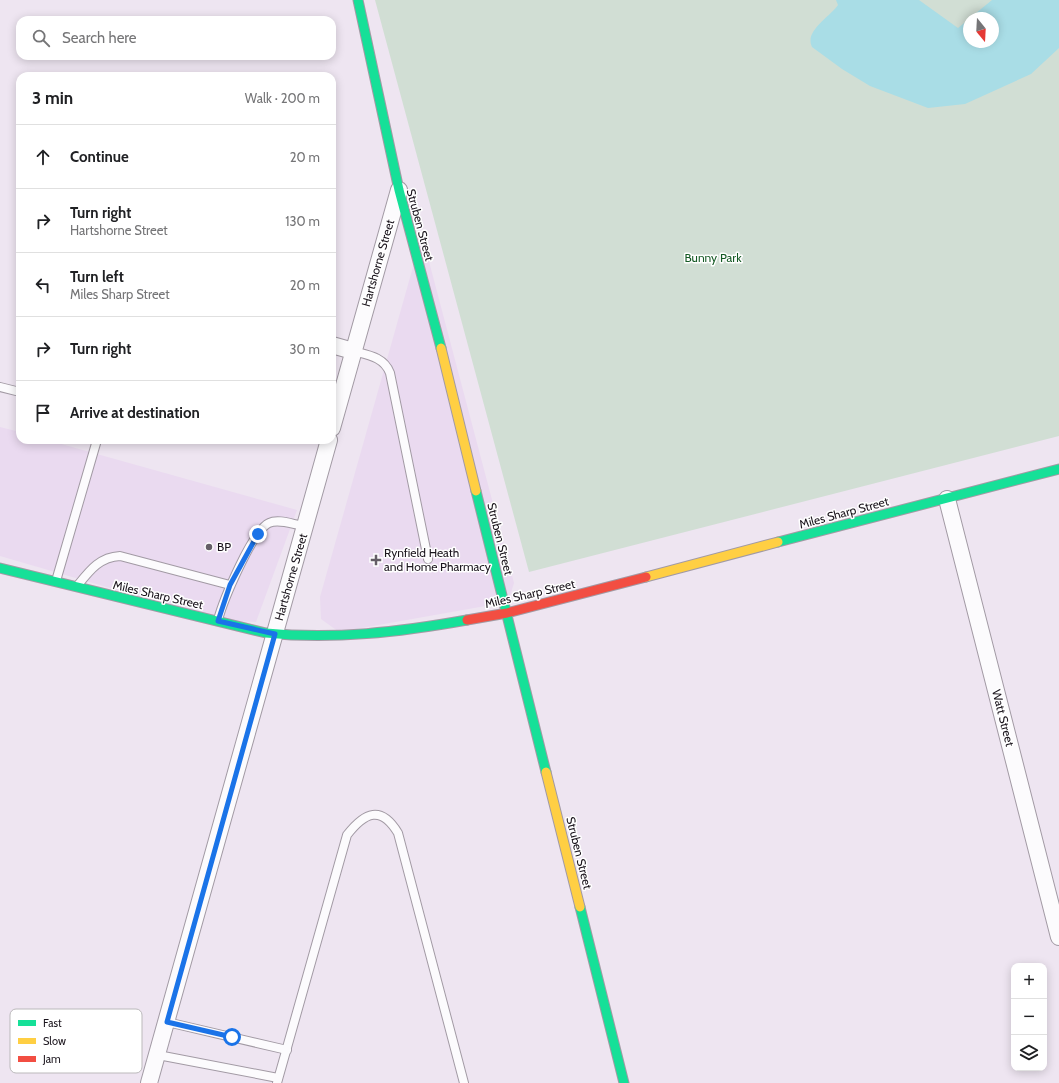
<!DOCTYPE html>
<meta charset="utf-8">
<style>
:root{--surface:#fff;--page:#f2f2f2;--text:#202124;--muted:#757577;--line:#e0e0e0}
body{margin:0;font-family:Cabin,sans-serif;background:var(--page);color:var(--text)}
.controls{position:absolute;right:12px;bottom:12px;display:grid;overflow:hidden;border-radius:8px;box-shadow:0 2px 10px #0003}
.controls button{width:36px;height:36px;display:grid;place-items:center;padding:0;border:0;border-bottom:1px solid var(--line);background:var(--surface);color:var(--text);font:20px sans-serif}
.compass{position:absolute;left:963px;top:12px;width:36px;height:36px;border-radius:50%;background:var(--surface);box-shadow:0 2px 10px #0003;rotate:162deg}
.stop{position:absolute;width:12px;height:12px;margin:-9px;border:3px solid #1a73e8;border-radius:50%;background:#fff}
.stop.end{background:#1a73e8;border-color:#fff;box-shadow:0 1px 4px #0008}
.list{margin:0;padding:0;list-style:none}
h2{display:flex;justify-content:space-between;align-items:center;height:52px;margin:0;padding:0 16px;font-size:17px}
h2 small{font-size:13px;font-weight:400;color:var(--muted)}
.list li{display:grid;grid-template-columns:26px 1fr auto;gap:12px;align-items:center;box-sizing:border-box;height:64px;padding:0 16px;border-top:1px solid var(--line)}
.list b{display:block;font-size:15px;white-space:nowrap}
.list p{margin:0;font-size:13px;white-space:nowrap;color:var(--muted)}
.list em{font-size:13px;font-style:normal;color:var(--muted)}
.icon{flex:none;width:22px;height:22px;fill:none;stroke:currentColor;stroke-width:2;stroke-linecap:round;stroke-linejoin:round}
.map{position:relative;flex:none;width:1059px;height:1083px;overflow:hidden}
.search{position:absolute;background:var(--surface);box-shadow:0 2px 10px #0003;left:16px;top:16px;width:320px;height:44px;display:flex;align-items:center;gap:10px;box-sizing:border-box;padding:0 14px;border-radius:12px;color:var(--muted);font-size:15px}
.panel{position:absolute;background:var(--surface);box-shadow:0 2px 10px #0003;left:16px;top:72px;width:320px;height:372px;border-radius:12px}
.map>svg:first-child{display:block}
.built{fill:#eadaf0}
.green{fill:#d1ded4;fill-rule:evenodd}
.water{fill:#a9dde6}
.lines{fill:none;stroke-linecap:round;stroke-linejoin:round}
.lane-casing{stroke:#a29aa4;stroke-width:10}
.street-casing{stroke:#a29aa4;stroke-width:18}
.fast-casing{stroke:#a29aa4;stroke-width:11}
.slow-casing{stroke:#a29aa4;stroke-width:11}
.jam-casing{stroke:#a29aa4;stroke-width:11}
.lane{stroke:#fcfbfd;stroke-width:8}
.street{stroke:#fcfbfd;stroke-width:16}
.fast{stroke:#16e098;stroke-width:9}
.slow{stroke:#ffcf43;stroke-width:9}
.jam{stroke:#f24e42;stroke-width:9}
.route{stroke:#1a73e8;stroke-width:5}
.poi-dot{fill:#655e67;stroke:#fff;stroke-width:1.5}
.labels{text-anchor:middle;stroke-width:3;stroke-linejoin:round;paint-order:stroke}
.street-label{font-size:12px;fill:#1b151d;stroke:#fff}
.park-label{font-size:12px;fill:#145924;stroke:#fff}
.poi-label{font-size:12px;fill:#1b151d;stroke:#fff;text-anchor:start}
.key{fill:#fff;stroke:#bbb9bb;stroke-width:1}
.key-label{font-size:11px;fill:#1b151d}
</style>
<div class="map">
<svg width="1059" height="1083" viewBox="0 0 1059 1083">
<rect width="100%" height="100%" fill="#eee5f1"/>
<!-- built -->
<g class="built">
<path d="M 422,235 L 514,583 L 508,602 L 339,632 L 321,619 L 320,597 Z"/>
<path d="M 0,427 L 20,432 L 20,440 L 47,440 L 297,510 L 256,622 L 220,620 L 0,556 Z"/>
</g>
<!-- green -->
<path class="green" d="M 375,0 L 1059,0 L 1059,436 L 529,572 ZM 969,18 L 993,18 L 993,42 L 969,42 Z"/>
<!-- water -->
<path class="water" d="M 836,0 L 919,0 L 958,28 L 969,19 L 969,42 L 993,42 L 993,18 L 970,18 L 992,0 L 1059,0 L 1059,48 L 1031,74 L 965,104 L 928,108 L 870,86 L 842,69 L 812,47 C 804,31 830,17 838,5 Z"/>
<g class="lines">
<defs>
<g id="lane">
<path d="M 353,351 C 368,355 384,357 390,373 L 428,559"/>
<path d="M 0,387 L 20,392"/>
<path d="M 56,581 L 97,440"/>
<path d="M 78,585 C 90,570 100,557 120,556 L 230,585"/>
<path d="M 218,620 C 223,601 252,531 269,523 C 279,518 294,525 305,526"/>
<path d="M 167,1022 L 287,1050"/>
<path d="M 158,1055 L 278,1078"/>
<path d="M 277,1083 L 347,835 C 365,812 381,805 398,833 L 464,1083"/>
</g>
<g id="street">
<path d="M 332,345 L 353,351"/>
<path d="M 332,428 L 399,190"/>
<path d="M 947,499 L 1059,937"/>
<path d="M 149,1083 L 329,440"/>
</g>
<g id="fast">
<path d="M 358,0 L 399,190 L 441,348"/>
<path d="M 476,491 L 546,772"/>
<path d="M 778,542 L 1059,469"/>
<path d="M 0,568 L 266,633 C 333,640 400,632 467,620"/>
<path d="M 580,907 L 624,1083"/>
</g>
<g id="slow">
<path d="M 441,348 L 476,491"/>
<path d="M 646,577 L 778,542"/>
<path d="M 546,772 L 580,907"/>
</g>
<path id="jam" d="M 467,620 L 507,613 L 646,577"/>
</defs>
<!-- lane casing -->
<use href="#lane" class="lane-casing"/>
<!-- street casing -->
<use href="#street" class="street-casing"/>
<!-- fast casing -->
<use href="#fast" class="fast-casing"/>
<!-- slow casing -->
<use href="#slow" class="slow-casing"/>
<!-- jam casing -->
<use href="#jam" class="jam-casing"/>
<!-- lane -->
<use href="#lane" class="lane"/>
<!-- street -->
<use href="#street" class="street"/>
<!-- fast -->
<use href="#fast" class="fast"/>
<!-- slow -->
<use href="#slow" class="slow"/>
<!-- jam -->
<use href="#jam" class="jam"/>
</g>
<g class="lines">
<!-- route -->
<path class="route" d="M 232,1037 L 167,1022 L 275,634 L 218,621 L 230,585 L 258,534"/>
</g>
<!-- markers -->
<g class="poi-dot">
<circle cx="209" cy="547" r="4"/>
<path d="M374 554h4v4h4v4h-4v4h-4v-4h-4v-4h4z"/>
</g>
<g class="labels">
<!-- street labels -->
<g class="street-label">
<text transform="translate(420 225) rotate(75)" y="4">Struben Street</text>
<text transform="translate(378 263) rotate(-74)" y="4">Hartshorne Street</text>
<text transform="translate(844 513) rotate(-15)" y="4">Miles Sharp Street</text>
<text transform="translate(500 539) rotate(76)" y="4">Struben Street</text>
<text transform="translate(291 577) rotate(-74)" y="4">Hartshorne Street</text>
<text transform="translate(530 594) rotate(-13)" y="4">Miles Sharp Street</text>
<text transform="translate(158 595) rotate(13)" y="4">Miles Sharp Street</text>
<text transform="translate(1003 718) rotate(76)" y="4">Watt Street</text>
<text transform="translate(579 853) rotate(76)" y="4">Struben Street</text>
</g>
<!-- park labels -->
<g class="park-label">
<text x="713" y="262">Bunny Park</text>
</g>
<!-- poi labels -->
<g class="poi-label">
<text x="217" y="551">BP</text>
<text x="384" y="557">Rynfield Heath<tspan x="384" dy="14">and Home Pharmacy</tspan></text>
</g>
</g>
<!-- legend -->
<rect x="10" y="1009" width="132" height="64" rx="6" class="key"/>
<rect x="18" y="1020" width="18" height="6" fill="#16e098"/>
<rect x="18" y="1038" width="18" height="6" fill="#ffcf43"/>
<rect x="18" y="1056" width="18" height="6" fill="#f24e42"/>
<g class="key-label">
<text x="43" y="1027">Fast</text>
<text x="43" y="1045">Slow</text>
<text x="43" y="1063">Jam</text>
</g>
</svg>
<div class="controls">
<button>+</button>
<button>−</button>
<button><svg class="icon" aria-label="layers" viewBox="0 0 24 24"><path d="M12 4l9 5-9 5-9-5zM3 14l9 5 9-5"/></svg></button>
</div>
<svg class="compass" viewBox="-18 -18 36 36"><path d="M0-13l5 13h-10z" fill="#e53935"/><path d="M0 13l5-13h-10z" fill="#757577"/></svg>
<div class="stop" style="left:232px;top:1037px"></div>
<div class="stop end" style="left:258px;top:534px"></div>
<div class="search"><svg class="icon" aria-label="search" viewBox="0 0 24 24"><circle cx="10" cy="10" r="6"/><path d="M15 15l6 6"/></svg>Search here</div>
<section class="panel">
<h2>3 min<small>Walk · 200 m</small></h2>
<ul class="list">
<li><svg class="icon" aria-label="ahead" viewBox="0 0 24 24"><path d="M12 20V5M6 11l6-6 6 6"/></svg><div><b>Continue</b></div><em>20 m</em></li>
<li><svg class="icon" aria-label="right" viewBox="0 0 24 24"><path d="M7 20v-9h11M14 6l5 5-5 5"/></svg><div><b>Turn right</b><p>Hartshorne Street</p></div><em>130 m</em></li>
<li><svg class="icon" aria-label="left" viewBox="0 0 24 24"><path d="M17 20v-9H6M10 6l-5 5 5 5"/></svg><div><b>Turn left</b><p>Miles Sharp Street</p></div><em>20 m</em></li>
<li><svg class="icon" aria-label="right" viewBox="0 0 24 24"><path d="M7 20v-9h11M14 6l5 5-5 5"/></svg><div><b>Turn right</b></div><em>30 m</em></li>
<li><svg class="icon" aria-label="arrive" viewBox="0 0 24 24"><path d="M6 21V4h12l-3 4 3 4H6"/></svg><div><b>Arrive at destination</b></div></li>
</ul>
</section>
</div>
